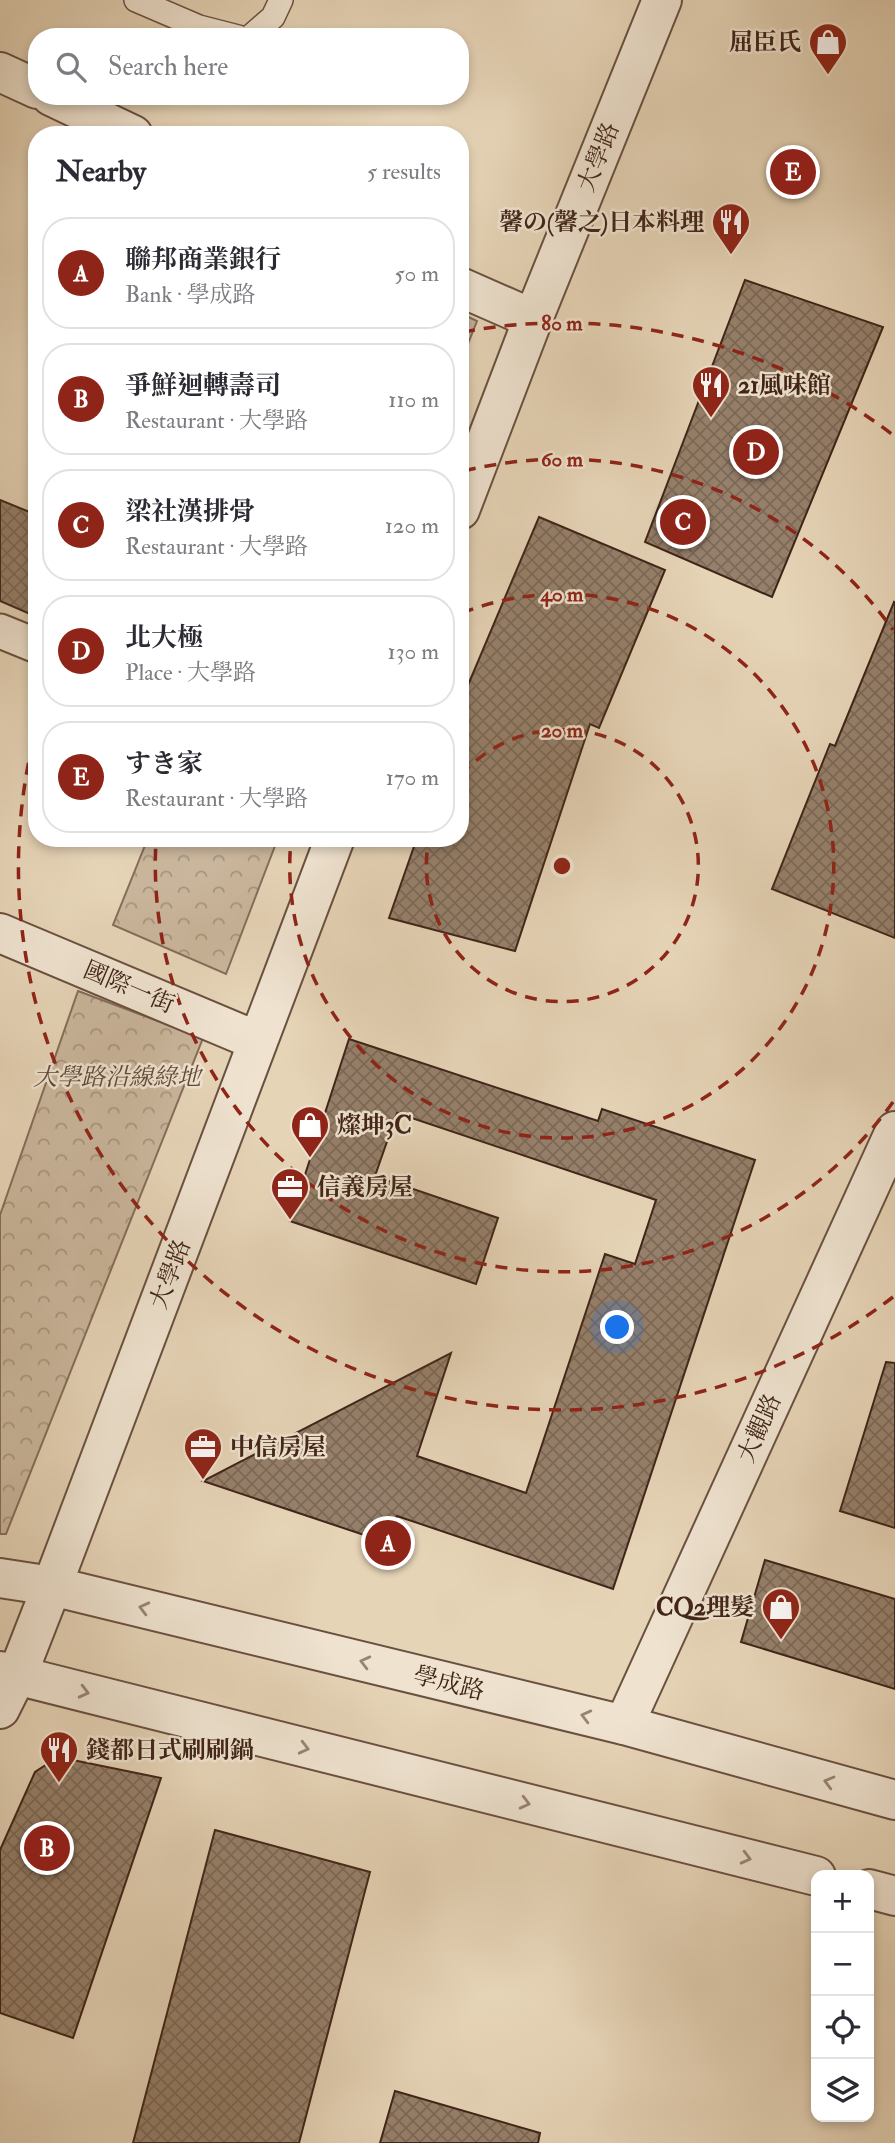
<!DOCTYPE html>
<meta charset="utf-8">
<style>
:root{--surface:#fff;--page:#f2f2f3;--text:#2b2b33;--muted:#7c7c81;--line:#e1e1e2;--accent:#8f2418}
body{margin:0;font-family:"IM FELL Double Pica","Noto Serif TC","Noto Serif JP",serif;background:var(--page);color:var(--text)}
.controls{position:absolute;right:21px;bottom:21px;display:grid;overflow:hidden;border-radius:14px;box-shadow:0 4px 10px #0003}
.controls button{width:63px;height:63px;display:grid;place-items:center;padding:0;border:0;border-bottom:2px solid var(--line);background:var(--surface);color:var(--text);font:35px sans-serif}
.you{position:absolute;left:618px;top:1328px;width:24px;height:24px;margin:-18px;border:5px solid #fff;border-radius:50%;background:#1a73e8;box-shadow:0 0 0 10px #1a73e833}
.badge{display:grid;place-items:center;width:46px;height:46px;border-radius:50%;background:var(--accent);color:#fff;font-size:23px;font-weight:700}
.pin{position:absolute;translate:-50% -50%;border:4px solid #fff;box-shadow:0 2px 7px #0006}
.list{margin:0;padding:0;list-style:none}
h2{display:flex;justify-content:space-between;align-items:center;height:91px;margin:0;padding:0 28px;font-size:30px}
h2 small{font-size:23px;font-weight:400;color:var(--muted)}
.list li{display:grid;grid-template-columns:46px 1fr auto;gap:21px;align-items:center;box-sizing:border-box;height:112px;margin:0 14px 14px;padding:0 14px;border:2px solid var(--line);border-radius:28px}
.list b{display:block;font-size:26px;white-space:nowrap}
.list p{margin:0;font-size:23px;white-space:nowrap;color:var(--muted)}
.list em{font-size:23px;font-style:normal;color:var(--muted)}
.icon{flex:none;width:38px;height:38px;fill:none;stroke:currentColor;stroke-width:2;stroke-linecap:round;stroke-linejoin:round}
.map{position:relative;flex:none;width:895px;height:2143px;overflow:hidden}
.search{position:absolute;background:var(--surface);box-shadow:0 4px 10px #0003;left:28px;top:28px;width:441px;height:77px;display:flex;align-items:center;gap:18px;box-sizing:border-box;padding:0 24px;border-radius:28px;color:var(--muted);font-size:26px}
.panel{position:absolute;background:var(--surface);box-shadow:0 4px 10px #0003;left:28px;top:126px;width:441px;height:721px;border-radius:28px}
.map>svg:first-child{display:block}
.forest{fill:url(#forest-crowns);stroke:#856d5a;stroke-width:2}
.building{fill:url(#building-cross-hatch);stroke:#402418;stroke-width:2}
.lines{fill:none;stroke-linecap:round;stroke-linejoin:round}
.service-casing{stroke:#6a5040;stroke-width:26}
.pedestrian-casing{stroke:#6a5040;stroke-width:37}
.minor-casing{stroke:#6a5040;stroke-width:42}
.tertiary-casing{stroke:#6a5040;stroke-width:42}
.service{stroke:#efe3d0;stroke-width:23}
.pedestrian{stroke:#efe3d0;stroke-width:33}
.minor{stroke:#efe3d0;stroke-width:38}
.tertiary{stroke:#efe3d0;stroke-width:38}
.oneway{stroke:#988474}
.ring{fill:none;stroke:#8f2418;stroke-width:3.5;stroke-dasharray:12 9}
.labels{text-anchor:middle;stroke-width:5;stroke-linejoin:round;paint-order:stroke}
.poi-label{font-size:24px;font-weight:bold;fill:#402418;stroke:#efe3d0;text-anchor:start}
.street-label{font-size:24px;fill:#402418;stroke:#efe3d0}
.park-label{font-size:24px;font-style:italic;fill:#624839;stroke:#efe3d0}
.centre{fill:#8f2418;stroke:#efe3d0;stroke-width:3.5}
.ring-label{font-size:21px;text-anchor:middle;font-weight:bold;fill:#8f2418;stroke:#efe3d0;stroke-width:5;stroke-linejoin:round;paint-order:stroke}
</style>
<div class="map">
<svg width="895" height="2143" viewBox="0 0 895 2143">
<defs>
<pattern id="forest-crowns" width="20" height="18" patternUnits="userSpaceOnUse" patternTransform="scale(1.75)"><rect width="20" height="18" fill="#cab69c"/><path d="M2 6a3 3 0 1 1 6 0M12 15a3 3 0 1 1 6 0" fill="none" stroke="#a5947e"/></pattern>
<pattern id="building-cross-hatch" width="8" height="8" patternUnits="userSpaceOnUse" patternTransform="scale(1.75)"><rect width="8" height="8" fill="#96806b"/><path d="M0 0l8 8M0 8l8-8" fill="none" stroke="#7c6957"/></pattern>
</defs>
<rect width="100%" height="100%" fill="#e6d4b7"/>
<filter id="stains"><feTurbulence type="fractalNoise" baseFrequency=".00286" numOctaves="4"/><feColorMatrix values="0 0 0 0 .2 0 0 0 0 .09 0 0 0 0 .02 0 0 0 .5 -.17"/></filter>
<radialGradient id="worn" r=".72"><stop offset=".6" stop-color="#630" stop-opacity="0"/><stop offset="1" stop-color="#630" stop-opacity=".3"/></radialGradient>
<!-- forest -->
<g class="forest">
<path d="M 460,313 L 477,321 L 460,364 Z"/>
<path d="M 148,838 L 278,838 L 226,974 L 113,925 Z"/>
<path d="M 78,991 L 203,1038 L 6,1534 L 0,1534 L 0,1215 Z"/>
</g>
<!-- building -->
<g class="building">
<path d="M 745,280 L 883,327 L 772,597 L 645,542 Z"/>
<path d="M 0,500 L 37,515 L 37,617 L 0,601 Z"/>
<path d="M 539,517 L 665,570 L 599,728 L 590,724 L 515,951 L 389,918 L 417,838 L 460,838 L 460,704 Z"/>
<path d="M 894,602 L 895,603 L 895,938 L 772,889 L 830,744 L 835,746 Z"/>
<path d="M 349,1039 L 598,1121 L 602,1109 L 755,1160 L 613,1589 L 397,1516 L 388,1543 L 203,1481 L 451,1353 L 417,1456 L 526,1493 L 605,1254 L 635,1264 L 656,1200 L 397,1113 L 375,1176 L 498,1218 L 476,1284 L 290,1221 Z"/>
<path d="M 886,1362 L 895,1363 L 895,1528 L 840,1511 Z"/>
<path d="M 765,1560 L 895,1599 L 895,1689 L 741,1642 Z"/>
<path d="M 58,1757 L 161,1778 L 73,2038 L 0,2013 L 0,1850 L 35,1772 Z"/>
<path d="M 215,1830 L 370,1872 L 299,2143 L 133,2143 Z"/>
<path d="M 395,2091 L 540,2133 L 538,2143 L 380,2143 Z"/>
</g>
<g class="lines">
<defs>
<g id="service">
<path d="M 136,0 L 199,27 L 238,37"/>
<path d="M 250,37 L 273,17 L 281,0"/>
</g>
<path id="pedestrian" d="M 0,631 L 37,646"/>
<g id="minor">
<path d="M 0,72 L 37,89"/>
<path d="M 51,96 L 133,135"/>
<path d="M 460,287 L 533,319"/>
<path d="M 0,933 L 257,1041"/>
<path d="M 624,1725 L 895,1131"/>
</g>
<g id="tertiary">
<path d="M 460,510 L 533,319 L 662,0"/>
<path d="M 0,1578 L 52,1586 L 624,1725 L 895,1800"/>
<path d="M 0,1671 L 816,1876"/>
<path d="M 0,1709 L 18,1673 L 52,1586 L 335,838"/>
<path d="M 869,1889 L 895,1896"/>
</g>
</defs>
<!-- service casing -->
<use href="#service" class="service-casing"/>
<!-- pedestrian casing -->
<use href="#pedestrian" class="pedestrian-casing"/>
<!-- minor casing -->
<use href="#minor" class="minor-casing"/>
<!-- tertiary casing -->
<use href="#tertiary" class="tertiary-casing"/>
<!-- service -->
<use href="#service" class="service"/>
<!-- pedestrian -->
<use href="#pedestrian" class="pedestrian"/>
<!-- minor -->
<use href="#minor" class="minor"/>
<!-- tertiary -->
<use href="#tertiary" class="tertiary"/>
</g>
<!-- one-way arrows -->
<defs><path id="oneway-chevron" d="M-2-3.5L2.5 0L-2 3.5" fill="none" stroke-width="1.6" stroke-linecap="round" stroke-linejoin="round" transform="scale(1.75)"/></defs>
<g class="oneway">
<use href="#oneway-chevron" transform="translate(144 1608) rotate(-166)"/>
<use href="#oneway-chevron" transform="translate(365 1662) rotate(-166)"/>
<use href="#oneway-chevron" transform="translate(84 1692) rotate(14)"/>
<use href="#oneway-chevron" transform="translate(586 1716) rotate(-166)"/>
<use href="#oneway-chevron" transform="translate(304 1748) rotate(14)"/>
<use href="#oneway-chevron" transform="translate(829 1782) rotate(-165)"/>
<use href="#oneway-chevron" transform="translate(525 1803) rotate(14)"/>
<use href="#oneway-chevron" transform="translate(746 1858) rotate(14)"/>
</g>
<!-- distance rings -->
<g class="ring">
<path d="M461 775A136 136 0 1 1 429 839"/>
<path d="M462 613A272 272 0 1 1 291 840"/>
<path d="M893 1102A407 407 0 0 1 156 841M464 471A407 407 0 0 1 893 630"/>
<path d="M893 1297A543 543 0 0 1 36 730M463 332A543 543 0 0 1 893 435"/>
</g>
<!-- icons -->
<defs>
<symbol id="shop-pin" viewBox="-11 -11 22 30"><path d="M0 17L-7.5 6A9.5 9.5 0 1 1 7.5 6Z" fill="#8f2418" stroke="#efe3d0"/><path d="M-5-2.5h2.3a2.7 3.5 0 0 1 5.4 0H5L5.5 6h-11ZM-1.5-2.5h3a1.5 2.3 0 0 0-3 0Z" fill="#fff"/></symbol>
<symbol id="restaurant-pin" viewBox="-11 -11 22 30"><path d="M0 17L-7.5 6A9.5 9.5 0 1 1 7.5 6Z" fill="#8f2418" stroke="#efe3d0"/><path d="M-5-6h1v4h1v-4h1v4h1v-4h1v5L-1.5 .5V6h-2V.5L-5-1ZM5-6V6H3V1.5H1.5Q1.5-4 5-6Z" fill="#fff"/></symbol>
<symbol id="office-pin" viewBox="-11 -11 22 30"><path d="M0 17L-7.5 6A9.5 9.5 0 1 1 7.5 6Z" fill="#8f2418" stroke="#efe3d0"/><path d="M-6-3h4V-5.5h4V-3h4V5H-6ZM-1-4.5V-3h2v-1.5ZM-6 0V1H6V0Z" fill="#fff"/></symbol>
</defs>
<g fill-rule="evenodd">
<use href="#shop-pin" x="806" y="20" width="44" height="60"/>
<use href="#restaurant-pin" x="709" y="200" width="44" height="60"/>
<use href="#restaurant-pin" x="689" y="363" width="44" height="60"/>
<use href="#shop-pin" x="288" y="1103" width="44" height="60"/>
<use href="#office-pin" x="268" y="1165" width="44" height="60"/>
<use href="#office-pin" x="181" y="1425" width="44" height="60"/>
<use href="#shop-pin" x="759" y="1585" width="44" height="60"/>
<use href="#restaurant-pin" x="37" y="1728" width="44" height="60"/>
</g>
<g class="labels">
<!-- poi labels -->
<g class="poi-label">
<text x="801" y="50" text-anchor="end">屈臣氏</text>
<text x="704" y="230" text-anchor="end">馨の(馨之)日本料理</text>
<text x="738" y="393">21風味館</text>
<text x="337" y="1133">燦坤3C</text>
<text x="317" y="1195">信義房屋</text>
<text x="230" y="1455">中信房屋</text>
<text x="754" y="1615" text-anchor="end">CQ2理髮</text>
<text x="86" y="1758">錢都日式刷刷鍋</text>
</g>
<!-- street labels -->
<g class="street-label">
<text transform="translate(598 157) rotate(-68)" y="8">大學路</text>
<text transform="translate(129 987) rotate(23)" y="8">國際一街</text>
<text transform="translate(170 1274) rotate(-69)" y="8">大學路</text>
<text transform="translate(759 1428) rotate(-66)" y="8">大觀路</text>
<text transform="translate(449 1683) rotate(14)" y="8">學成路</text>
</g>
<!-- park labels -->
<g class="park-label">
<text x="117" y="1085">大學路沿線綠地</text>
</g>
</g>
<circle cx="562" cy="866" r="10" class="centre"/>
<g class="ring-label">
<text x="562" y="330">80 m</text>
<text x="562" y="466">60 m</text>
<text x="562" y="601">40 m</text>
<text x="562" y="737">20 m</text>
</g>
<rect width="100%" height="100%" filter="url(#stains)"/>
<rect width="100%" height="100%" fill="url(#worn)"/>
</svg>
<div class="controls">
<button>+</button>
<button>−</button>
<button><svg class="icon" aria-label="locate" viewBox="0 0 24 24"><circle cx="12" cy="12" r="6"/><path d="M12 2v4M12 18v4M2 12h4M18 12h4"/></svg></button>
<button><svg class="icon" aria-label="layers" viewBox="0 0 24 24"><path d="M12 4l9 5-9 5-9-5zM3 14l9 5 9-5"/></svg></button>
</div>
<div class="you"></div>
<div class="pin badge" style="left:388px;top:1543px">A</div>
<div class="pin badge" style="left:47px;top:1848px">B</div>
<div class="pin badge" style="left:683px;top:522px">C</div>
<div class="pin badge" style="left:756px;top:452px">D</div>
<div class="pin badge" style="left:793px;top:172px">E</div>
<div class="search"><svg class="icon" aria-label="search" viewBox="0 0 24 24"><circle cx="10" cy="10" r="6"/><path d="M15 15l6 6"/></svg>Search here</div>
<section class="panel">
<h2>Nearby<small>5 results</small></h2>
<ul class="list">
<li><span class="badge">A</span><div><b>聯邦商業銀行</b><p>Bank · 學成路</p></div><em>50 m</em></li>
<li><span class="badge">B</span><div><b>爭鮮迴轉壽司</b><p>Restaurant · 大學路</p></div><em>110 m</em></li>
<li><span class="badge">C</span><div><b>梁社漢排骨</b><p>Restaurant · 大學路</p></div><em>120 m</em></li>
<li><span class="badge">D</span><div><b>北大極</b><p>Place · 大學路</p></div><em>130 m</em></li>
<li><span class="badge">E</span><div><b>すき家</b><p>Restaurant · 大學路</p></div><em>170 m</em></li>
</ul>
</section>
</div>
